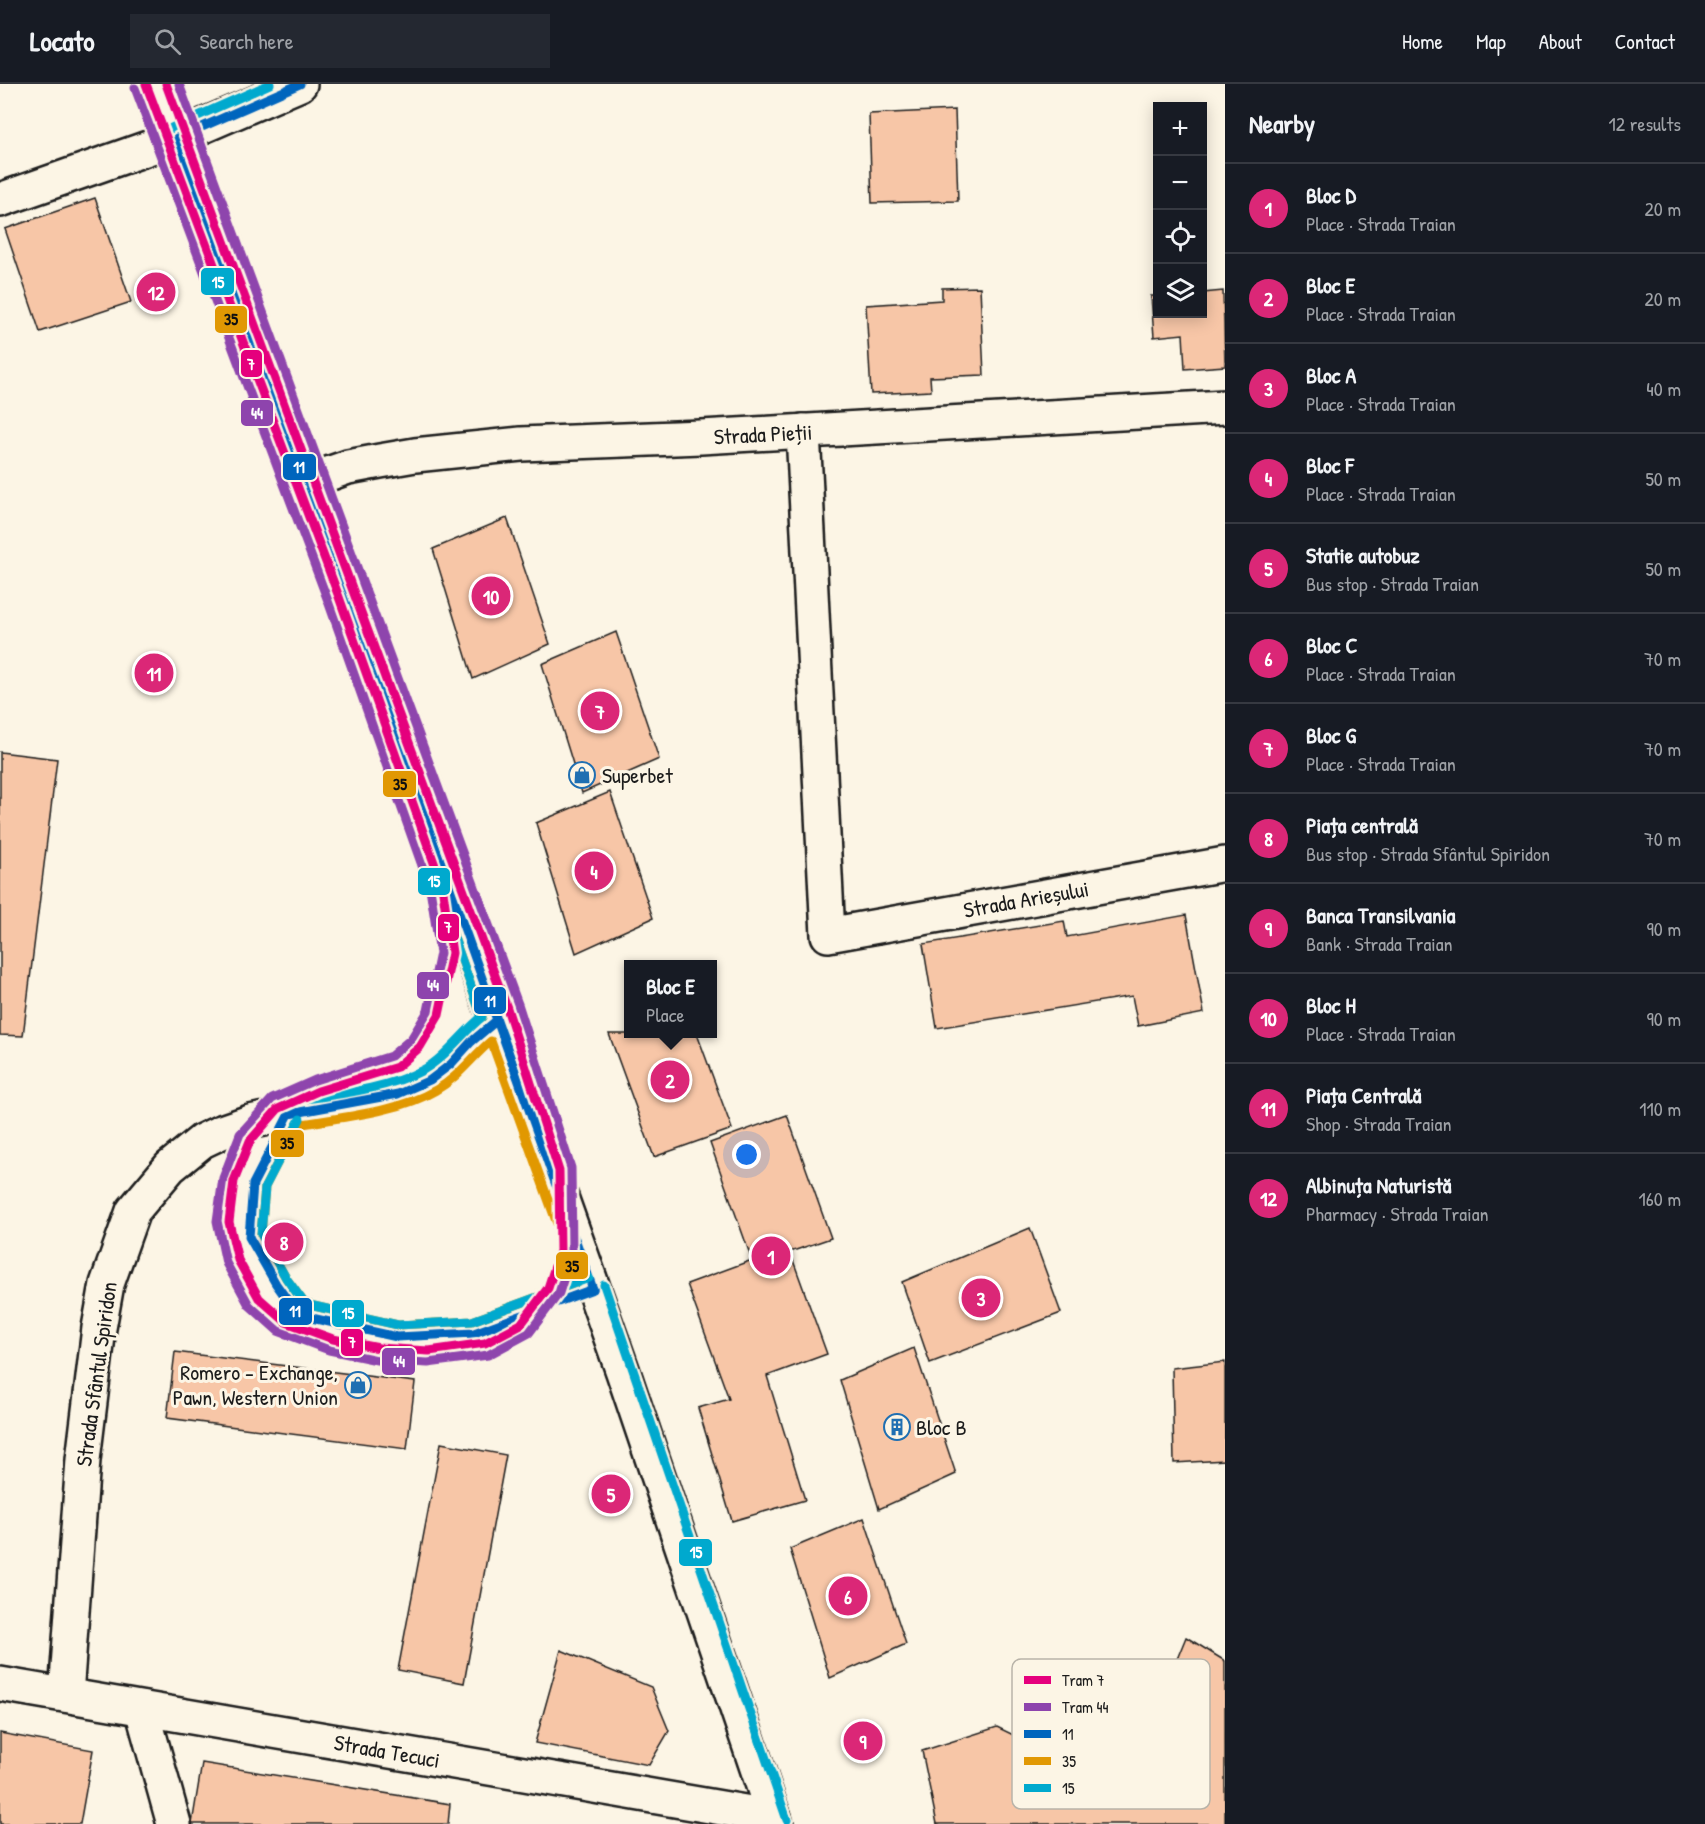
<!DOCTYPE html>
<meta charset="utf-8">
<style>
:root{--surface:#171b24;--page:#242831;--text:#f1f3f6;--muted:#9ea1a6;--line:#363941;--accent:#db2777}
body{margin:0;font-family:"Patrick Hand",sans-serif;background:var(--page);color:var(--text)}
.controls{position:absolute;right:18px;top:18px;display:grid;overflow:hidden;border-radius:0px;box-shadow:0 3px 15px #0003}
.controls button{width:54px;height:54px;display:grid;place-items:center;padding:0;border:0;border-bottom:2px solid var(--line);background:var(--surface);color:var(--text);font:30px sans-serif}
.you{position:absolute;left:747px;top:1071px;width:21px;height:21px;margin:-15px;border:4px solid #fff;border-radius:50%;background:#1a73e8;box-shadow:0 0 0 9px #1a73e833}
.badge{display:grid;place-items:center;width:39px;height:39px;border-radius:50%;background:var(--accent);color:#fff;font-size:20px;font-weight:700}
.pin{position:absolute;translate:-50% -50%;border:3px solid #fff;box-shadow:0 2px 6px #0006}
.popup{position:absolute;left:624px;top:876px;width:93px;height:78px;box-sizing:border-box;display:grid;place-content:center;border-radius:0px;background:var(--surface);filter:drop-shadow(0 2px 4px #0005);font-size:20px;white-space:nowrap;color:var(--muted)}
.popup b{font-size:22px;color:var(--text)}
.popup::after{content:'';position:absolute;left:50%;top:100%;margin-left:-12px;border:12px solid transparent;border-top-color:var(--surface)}
.list{margin:0;padding:0;list-style:none}
h2{display:flex;justify-content:space-between;align-items:center;height:78px;margin:0;padding:0 24px;font-size:26px}
h2 small{font-size:20px;font-weight:400;color:var(--muted)}
.list li{display:grid;grid-template-columns:39px 1fr auto;gap:18px;align-items:center;box-sizing:border-box;height:90px;padding:0 24px;border-top:2px solid var(--line)}
.list b{display:block;font-size:22px;white-space:nowrap}
.list p{margin:0;font-size:20px;white-space:nowrap;color:var(--muted)}
.list em{font-size:20px;font-style:normal;color:var(--muted)}
.icon{flex:none;width:33px;height:33px;fill:none;stroke:currentColor;stroke-width:2;stroke-linecap:round;stroke-linejoin:round}
.map{position:relative;flex:none;width:1225px;height:1740px;overflow:hidden}
header{display:flex;align-items:center;gap:36px;box-sizing:border-box;height:84px;padding:0 30px;background:var(--surface);border-bottom:2px solid var(--line)}
header strong{font-size:28px}
nav{display:flex;gap:33px;margin-inline-start:auto;font-size:21px}
.search{width:420px;height:54px;background:var(--page);display:flex;align-items:center;gap:15px;box-sizing:border-box;padding:0 21px;border-radius:0px;color:var(--muted);font-size:22px}
main{display:flex}
aside{flex:1;background:var(--surface)}
.map>svg:first-child{display:block}
.building{fill:#f7c6a7;stroke:#1c1c1c;stroke-width:1.5}
.lines{fill:none;stroke-linecap:round;stroke-linejoin:round}
.street-casing{stroke:#1c1c1c;stroke-width:38}
.secondary-casing{stroke:#1c1c1c;stroke-width:38}
.street{stroke:#fcf5e5;stroke-width:33}
.secondary{stroke:#fcf5e5;stroke-width:33}
.bus-1-casing{stroke:#fcf5e5;stroke-width:14}
.bus-2-casing{stroke:#fcf5e5;stroke-width:14}
.bus-3-casing{stroke:#fcf5e5;stroke-width:14}
.bus-1{stroke:#0065bd;stroke-width:9}
.bus-2{stroke:#e19803;stroke-width:9}
.bus-3{stroke:#00a9ce;stroke-width:9}
.tram-1-casing{stroke:#fcf5e5;stroke-width:14}
.tram-2-casing{stroke:#fcf5e5;stroke-width:14}
.tram-1{stroke:#e5007d;stroke-width:9}
.tram-2{stroke:#8e44ad;stroke-width:9}
.labels{text-anchor:middle;stroke-width:6;stroke-linejoin:round;paint-order:stroke}
.street-label{font-size:22px;fill:#1c1c1c;stroke:#fcf5e5}
.poi-label{font-size:22px;fill:#1c1c1c;stroke:#fcf5e5;text-anchor:start}
.key{fill:#fcf5e5;stroke:#b9b4a9;stroke-width:1.5}
.key-label{font-size:16px;fill:#1c1c1c}
.line-badge{stroke:#fcf5e5;stroke-width:2}
.badge-label{font-size:16px;text-anchor:middle;font-weight:bold;fill:#fff}
.pale-badge-label{font-size:16px;text-anchor:middle;font-weight:bold;fill:#111}
</style>
<header>
<strong>Locato</strong>
<div class="search"><svg class="icon" aria-label="search" viewBox="0 0 24 24"><circle cx="10" cy="10" r="6"/><path d="M15 15l6 6"/></svg>Search here</div>
<nav><a>Home</a><a>Map</a><a>About</a><a>Contact</a></nav>
</header>
<main>
<div class="map">
<svg width="1225" height="1740" viewBox="0 0 1225 1740">
<rect width="100%" height="100%" fill="#fcf5e5"/>
<filter id="ink" filterUnits="userSpaceOnUse"><feTurbulence type="fractalNoise" baseFrequency=".0167" numOctaves="2"/><feDisplacementMap in="SourceGraphic" scale="12" xChannelSelector="R" yChannelSelector="G"/><feConvolveMatrix kernelMatrix="1 2 1 2 8 2 1 2 1" color-interpolation-filters="sRGB"/></filter>
<g filter="url(#ink)">
<!-- building -->
<g class="building">
<path d="M 955,26 L 958,117 L 872,119 L 869,30 Z"/>
<path d="M 95,114 L 131,218 L 40,248 L 5,145 Z"/>
<path d="M 980,203 L 984,291 L 930,293 L 931,307 L 871,310 L 866,221 L 942,216 L 942,204 Z"/>
<path d="M 1223,207 L 1225,282 L 1185,285 L 1183,250 L 1154,253 L 1151,212 L 1158,212 L 1158,230 L 1203,230 L 1203,209 Z"/>
<path d="M 507,434 L 550,560 L 473,595 L 433,465 Z"/>
<path d="M 616,548 L 659,675 L 582,709 L 542,580 Z"/>
<path d="M 0,668 L 57,675 L 23,952 L 0,951 Z"/>
<path d="M 610,708 L 653,834 L 576,869 L 536,739 Z"/>
<path d="M 1186,831 L 1204,929 L 1138,942 L 1132,912 L 937,944 L 923,860 L 1064,837 L 1067,853 Z"/>
<path d="M 609,950 L 697,950 L 732,1045 L 654,1073 Z"/>
<path d="M 787,1031 L 831,1154 L 790,1168 L 827,1270 L 767,1292 L 805,1416 L 732,1437 L 698,1324 L 729,1315 L 687,1200 L 752,1176 L 710,1059 Z"/>
<path d="M 1030,1144 L 1061,1229 L 930,1279 L 902,1198 Z"/>
<path d="M 914,1264 L 956,1390 L 879,1425 L 840,1296 Z"/>
<path d="M 175,1268 L 415,1298 L 407,1365 L 167,1334 Z"/>
<path d="M 1225,1278 L 1225,1376 L 1174,1379 L 1172,1284 Z"/>
<path d="M 441,1359 L 506,1371 L 464,1599 L 398,1586 Z"/>
<path d="M 864,1434 L 906,1560 L 830,1594 L 790,1465 Z"/>
<path d="M 1186,1553 L 1225,1577 L 1225,1740 L 937,1740 L 922,1667 L 997,1643 L 1124,1705 Z"/>
<path d="M 561,1566 L 651,1603 L 669,1647 L 649,1681 L 535,1659 Z"/>
<path d="M 0,1649 L 93,1666 L 80,1740 L 0,1740 Z"/>
<path d="M 202,1679 L 450,1720 L 448,1740 L 192,1740 Z"/>
</g>
<g class="lines">
<defs>
<g id="street">
<path d="M 803,347 L 828,851 L 1225,780"/>
<path d="M 305,398 L 348,383 L 380,377 L 415,371 L 521,360 L 701,353 L 1225,323"/>
<path d="M 66,1611 L 83,1376 L 99,1244 L 107,1200 L 133,1127 L 170,1083 L 202,1057 L 221,1048 L 250,1038 L 289,1030"/>
</g>
<g id="secondary">
<path d="M 155,0 L 305,398 L 496,937 L 512,975 L 623,1288 L 776,1740"/>
<path d="M 0,116 L 168,57 L 300,0"/>
<path d="M 0,1600 L 774,1733"/>
<path d="M 142,1625 L 174,1740"/>
</g>
</defs>
<!-- street casing -->
<use href="#street" class="street-casing"/>
<!-- secondary casing -->
<use href="#secondary" class="secondary-casing"/>
<!-- street -->
<use href="#street" class="street"/>
<!-- secondary -->
<use href="#secondary" class="secondary"/>
<defs>
<g id="bus-1">
<path d="M 177,54 L 305,398 L 593,1205"/>
<path d="M 177,54 L 300,0"/>
<path d="M 289,1030 L 253,1100 L 249,1153 L 276,1200 L 298,1231 L 397,1253 L 474,1249 L 593,1205"/>
<path d="M 289,1030 L 398,1010 L 430,996 L 451,980 L 471,958 L 496,937"/>
</g>
<g id="bus-2">
<path d="M 144,4 L 294,402 L 482,933"/>
<path d="M 491,957 L 578,1198 L 472,1237 L 398,1241 L 305,1220 L 286,1194 L 261,1150 L 265,1103 L 297,1041 C 341,1033 397,1029 436,1006 C 458,994 472,973 491,957 Z"/>
</g>
<g id="bus-3">
<path d="M 270,0 L 171,44 L 166,49 L 165,57 L 294,402 L 482,933 C 462,949 445,974 423,986 C 386,1006 329,1011 287,1018"/>
<path d="M 300,1035 L 265,1103 L 261,1150 L 286,1194 L 305,1220 L 398,1241 L 472,1237 L 589,1194"/>
<path d="M 604,1201 L 787,1736"/>
</g>
</defs>
<!-- bus-1 casing -->
<use href="#bus-1" class="bus-1-casing"/>
<!-- bus-2 casing -->
<use href="#bus-2" class="bus-2-casing"/>
<!-- bus-3 casing -->
<use href="#bus-3" class="bus-3-casing"/>
<!-- bus-1 -->
<use href="#bus-1" class="bus-1"/>
<!-- bus-2 -->
<use href="#bus-2" class="bus-2"/>
<!-- bus-3 -->
<use href="#bus-3" class="bus-3"/>
<defs>
<path id="tram-1" d="M 146,0 L 339,513 L 442,801 L 452,869 L 439,931 L 420,963 L 397,983 L 318,1007 L 278,1025 L 250,1057 L 234,1097 L 229,1138 L 238,1176 L 259,1214 L 286,1238 L 333,1255 L 379,1264 L 429,1267 L 485,1259 L 521,1240 L 548,1204 L 560,1167 L 559,1087 L 507,924 L 166,0"/>
<path id="tram-2" d="M 135,4 L 328,517 L 430,804 L 440,869 L 428,927 L 411,955 L 391,972 L 315,996 L 272,1015 L 240,1050 L 223,1094 L 217,1137 L 226,1179 L 249,1221 L 278,1247 L 329,1266 L 377,1276 L 428,1279 L 488,1271 L 529,1249 L 559,1209 L 572,1168 L 571,1084 L 518,920 L 179,0"/>
</defs>
<!-- tram-1 casing -->
<use href="#tram-1" class="tram-1-casing"/>
<!-- tram-2 casing -->
<use href="#tram-2" class="tram-2-casing"/>
<!-- tram-1 -->
<use href="#tram-1" class="tram-1"/>
<!-- tram-2 -->
<use href="#tram-2" class="tram-2"/>
</g>
</g>
<!-- icons -->
<defs>
<symbol id="shop-ring" viewBox="-11 -11 22 22"><circle r="9.5" fill="#fcf5e5" stroke="#1f6fb2" stroke-width="1.5"/><path d="M-5-2.5h2.3a2.7 3.5 0 0 1 5.4 0H5L5.5 6h-11ZM-1.5-2.5h3a1.5 2.3 0 0 0-3 0Z" fill="#1f6fb2"/></symbol>
<symbol id="building-ring" viewBox="-11 -11 22 22"><circle r="9.5" fill="#fcf5e5" stroke="#1f6fb2" stroke-width="1.5"/><path d="M-4-6H4V6H1V3H-1V6H-4ZM-2.5-4.3h1.7v1.8h-1.7ZM.8-4.3h1.7v1.8H.8ZM-2.5-1h1.7V.8h-1.7ZM.8-1h1.7V.8H.8Z" fill="#1f6fb2"/></symbol>
</defs>
<g fill-rule="evenodd">
<use href="#shop-ring" x="567" y="676" width="30" height="30"/>
<use href="#shop-ring" x="343" y="1286" width="30" height="30"/>
<use href="#building-ring" x="882" y="1328" width="30" height="30"/>
</g>
<g class="labels">
<!-- street labels -->
<g class="street-label">
<text transform="translate(763 350) rotate(-3)" y="8">Strada Pieții</text>
<text transform="translate(1026 815) rotate(-10)" y="8">Strada Arieșului</text>
<text transform="translate(96 1290) rotate(-82)" y="8">Strada Sfântul Spiridon</text>
<text transform="translate(387 1667) rotate(10)" y="8">Strada Tecuci</text>
</g>
<!-- poi labels -->
<g class="poi-label">
<text x="602" y="699">Superbet</text>
<text x="338" y="1296" text-anchor="end">Romero - Exchange,<tspan x="338" dy="25">Pawn, Western Union</tspan></text>
<text x="916" y="1351">Bloc B</text>
</g>
</g>
<!-- legend -->
<rect x="1012" y="1575" width="198" height="150" rx="9" class="key"/>
<rect x="1024" y="1592" width="27" height="8" fill="#e5007d"/>
<rect x="1024" y="1619" width="27" height="8" fill="#8e44ad"/>
<rect x="1024" y="1646" width="27" height="8" fill="#0065bd"/>
<rect x="1024" y="1673" width="27" height="8" fill="#e19803"/>
<rect x="1024" y="1700" width="27" height="8" fill="#00a9ce"/>
<g class="key-label">
<text x="1062" y="1602">Tram 7</text>
<text x="1062" y="1629">Tram 44</text>
<text x="1062" y="1656">11</text>
<text x="1062" y="1683">35</text>
<text x="1062" y="1710">15</text>
</g>
<g class="line-badge">
<rect x="200" y="183" width="35" height="29" rx="6" fill="#00a9ce"/>
<rect x="214" y="221" width="34" height="29" rx="6" fill="#e19803"/>
<rect x="240" y="265" width="23" height="29" rx="6" fill="#e5007d"/>
<rect x="240" y="315" width="34" height="28" rx="6" fill="#8e44ad"/>
<rect x="282" y="369" width="35" height="28" rx="6" fill="#0065bd"/>
<rect x="382" y="686" width="35" height="28" rx="6" fill="#e19803"/>
<rect x="417" y="783" width="34" height="29" rx="6" fill="#00a9ce"/>
<rect x="437" y="829" width="23" height="29" rx="6" fill="#e5007d"/>
<rect x="416" y="887" width="34" height="29" rx="6" fill="#8e44ad"/>
<rect x="473" y="902" width="34" height="29" rx="6" fill="#0065bd"/>
<rect x="270" y="1045" width="35" height="29" rx="6" fill="#e19803"/>
<rect x="555" y="1167" width="34" height="29" rx="6" fill="#e19803"/>
<rect x="278" y="1213" width="35" height="29" rx="6" fill="#0065bd"/>
<rect x="331" y="1215" width="34" height="29" rx="6" fill="#00a9ce"/>
<rect x="340" y="1244" width="24" height="29" rx="6" fill="#e5007d"/>
<rect x="381" y="1263" width="35" height="29" rx="6" fill="#8e44ad"/>
<rect x="678" y="1454" width="35" height="29" rx="6" fill="#00a9ce"/>
</g>
<g class="badge-label">
<text x="218" y="204">15</text>
<text x="251" y="286">7</text>
<text x="257" y="335">44</text>
<text x="299" y="389">11</text>
<text x="434" y="803">15</text>
<text x="448" y="849">7</text>
<text x="433" y="907">44</text>
<text x="490" y="923">11</text>
<text x="295" y="1233">11</text>
<text x="348" y="1235">15</text>
<text x="352" y="1264">7</text>
<text x="399" y="1283">44</text>
<text x="696" y="1474">15</text>
</g>
<g class="pale-badge-label">
<text x="231" y="241">35</text>
<text x="400" y="706">35</text>
<text x="287" y="1065">35</text>
<text x="572" y="1188">35</text>
</g>
</svg>
<div class="controls">
<button>+</button>
<button>−</button>
<button><svg class="icon" aria-label="locate" viewBox="0 0 24 24"><circle cx="12" cy="12" r="6"/><path d="M12 2v4M12 18v4M2 12h4M18 12h4"/></svg></button>
<button><svg class="icon" aria-label="layers" viewBox="0 0 24 24"><path d="M12 4l9 5-9 5-9-5zM3 14l9 5 9-5"/></svg></button>
</div>
<div class="you"></div>
<div class="pin badge" style="left:771px;top:1172px">1</div>
<div class="pin badge" style="left:670px;top:996px">2</div>
<div class="popup"><b>Bloc E</b>Place</div>
<div class="pin badge" style="left:981px;top:1214px">3</div>
<div class="pin badge" style="left:594px;top:787px">4</div>
<div class="pin badge" style="left:611px;top:1410px">5</div>
<div class="pin badge" style="left:848px;top:1512px">6</div>
<div class="pin badge" style="left:600px;top:627px">7</div>
<div class="pin badge" style="left:284px;top:1158px">8</div>
<div class="pin badge" style="left:863px;top:1657px">9</div>
<div class="pin badge" style="left:491px;top:512px">10</div>
<div class="pin badge" style="left:154px;top:589px">11</div>
<div class="pin badge" style="left:156px;top:208px">12</div>
</div>
<aside>
<h2>Nearby<small>12 results</small></h2>
<ul class="list">
<li><span class="badge">1</span><div><b>Bloc D</b><p>Place · Strada Traian</p></div><em>20 m</em></li>
<li><span class="badge">2</span><div><b>Bloc E</b><p>Place · Strada Traian</p></div><em>20 m</em></li>
<li><span class="badge">3</span><div><b>Bloc A</b><p>Place · Strada Traian</p></div><em>40 m</em></li>
<li><span class="badge">4</span><div><b>Bloc F</b><p>Place · Strada Traian</p></div><em>50 m</em></li>
<li><span class="badge">5</span><div><b>Statie autobuz</b><p>Bus stop · Strada Traian</p></div><em>50 m</em></li>
<li><span class="badge">6</span><div><b>Bloc C</b><p>Place · Strada Traian</p></div><em>70 m</em></li>
<li><span class="badge">7</span><div><b>Bloc G</b><p>Place · Strada Traian</p></div><em>70 m</em></li>
<li><span class="badge">8</span><div><b>Piața centrală</b><p>Bus stop · Strada Sfântul Spiridon</p></div><em>70 m</em></li>
<li><span class="badge">9</span><div><b>Banca Transilvania</b><p>Bank · Strada Traian</p></div><em>90 m</em></li>
<li><span class="badge">10</span><div><b>Bloc H</b><p>Place · Strada Traian</p></div><em>90 m</em></li>
<li><span class="badge">11</span><div><b>Piața Centrală</b><p>Shop · Strada Traian</p></div><em>110 m</em></li>
<li><span class="badge">12</span><div><b>Albinuța Naturistă</b><p>Pharmacy · Strada Traian</p></div><em>160 m</em></li>
</ul>
</aside>
</main>
